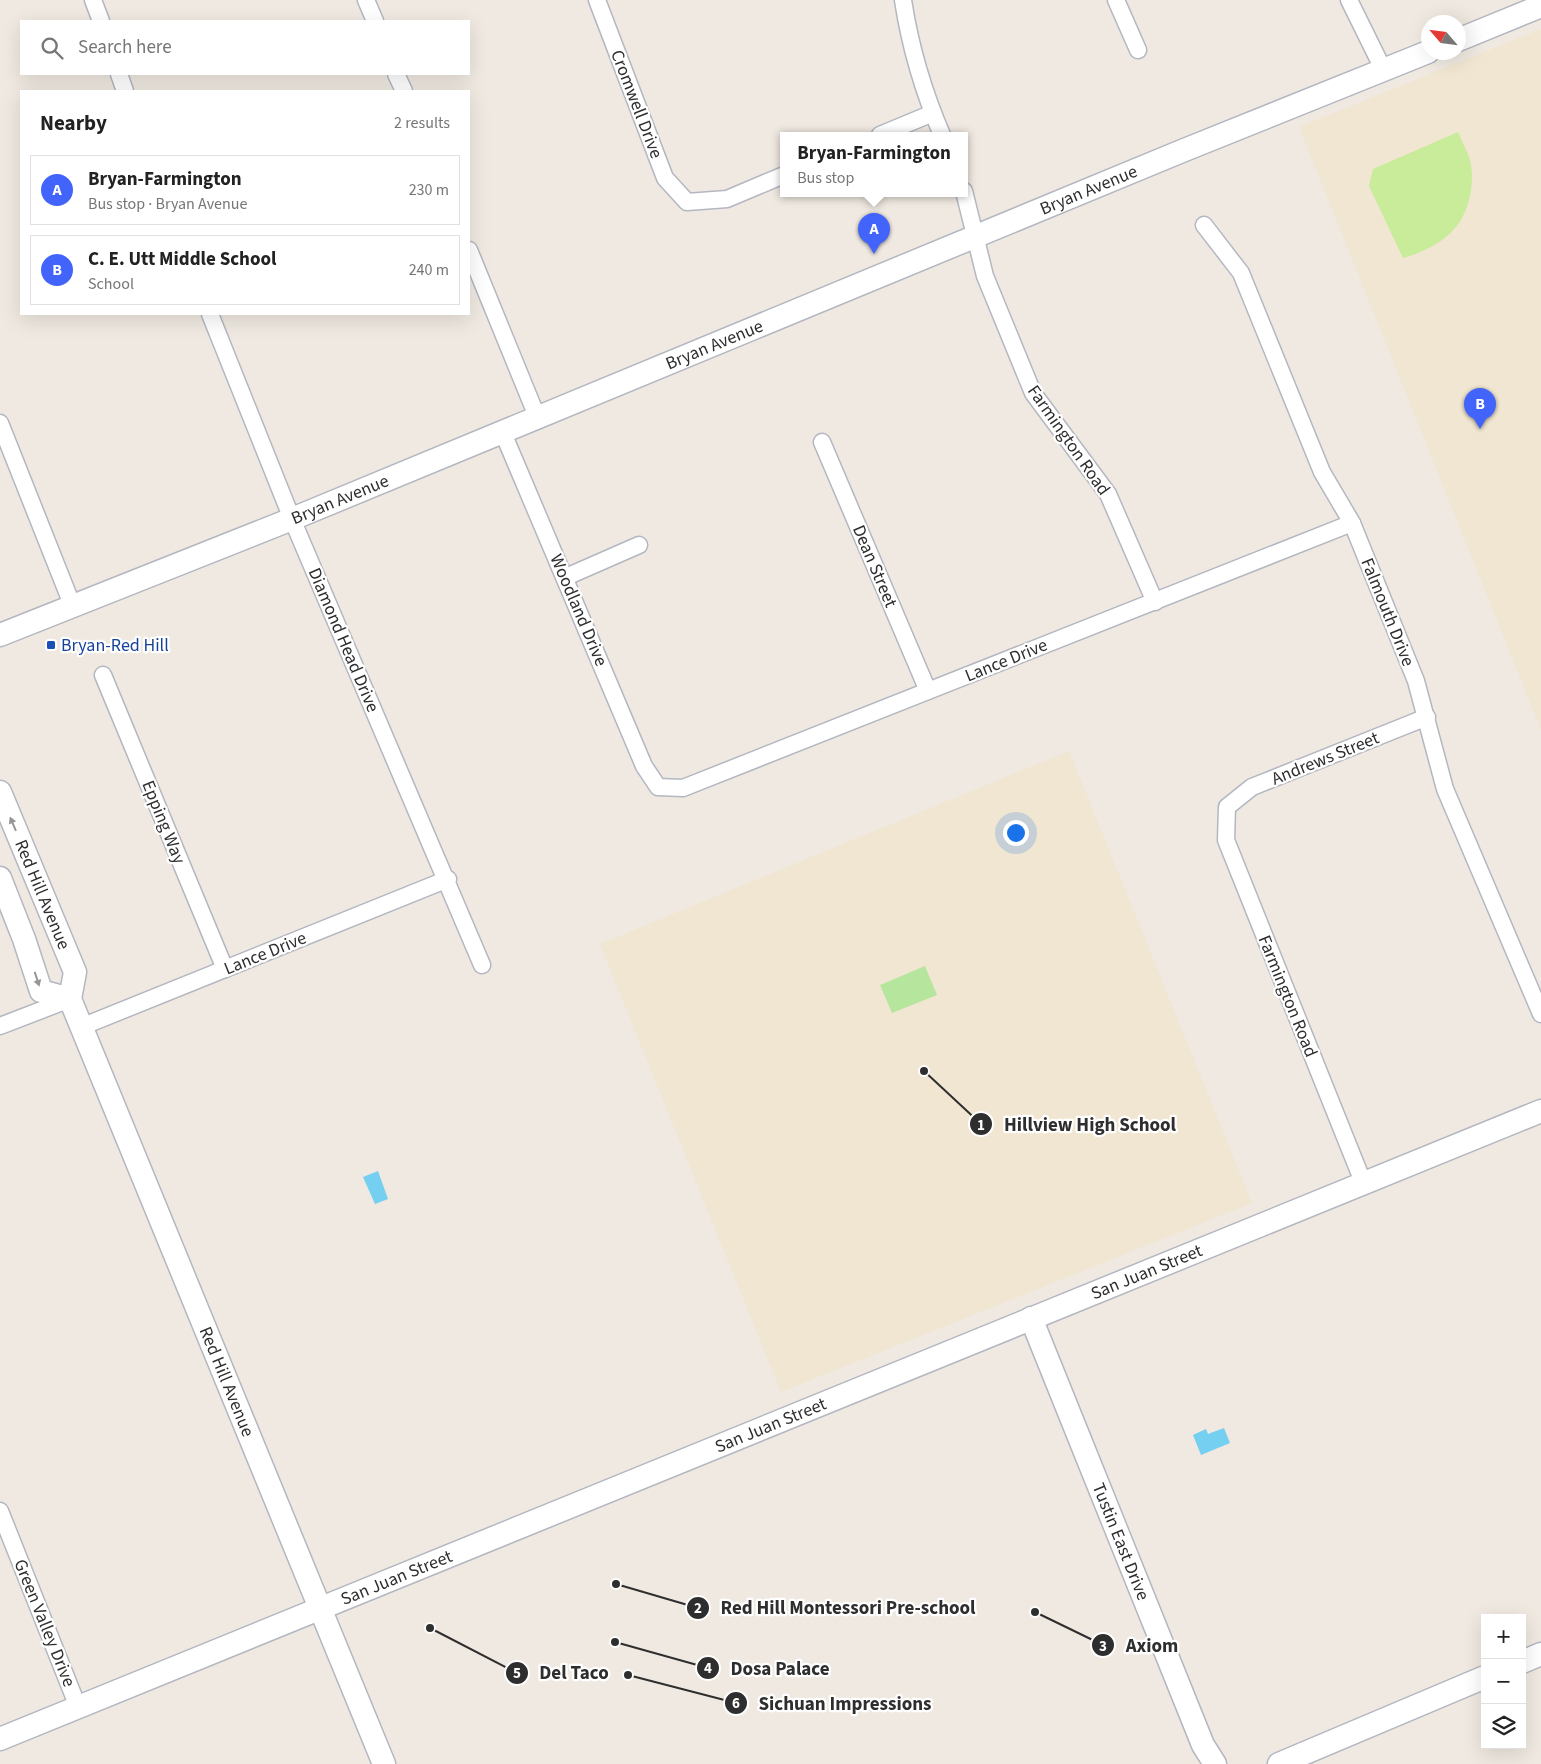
<!DOCTYPE html>
<meta charset="utf-8">
<style>
:root{--surface:#fff;--page:#f6f6f6;--text:#222;--muted:#767676;--line:#e0e0e0;--accent:#4264fb}
body{margin:0;font-family:"Source Sans 3",sans-serif;background:var(--page);color:var(--text)}
.controls{position:absolute;right:15px;bottom:15px;display:grid;overflow:hidden;border-radius:0px;box-shadow:0 5px 20px #0002}
.controls button{width:45px;height:45px;display:grid;place-items:center;padding:0;border:0;border-bottom:1px solid var(--line);background:var(--surface);color:var(--text);font:25px sans-serif}
.compass{position:absolute;left:1421px;top:15px;width:45px;height:45px;border-radius:50%;background:var(--surface);box-shadow:0 5px 20px #0002;rotate:298deg}
.you{position:absolute;left:1015px;top:832px;width:18px;height:18px;margin:-12px;border:4px solid #fff;border-radius:50%;background:#1a73e8;box-shadow:0 0 0 8px #1a73e833}
.badge{display:grid;place-items:center;width:32px;height:32px;border-radius:50%;background:var(--accent);color:#fff;font-size:16px;font-weight:700}
.pin{position:absolute;translate:-50% -41px;filter:drop-shadow(0 1px 2px #0008)}
.pin::after{content:'';position:absolute;top:26px;width:18px;height:15px;background:inherit;clip-path:polygon(0 0,100% 0,50% 100%)}
.popup{position:absolute;left:780px;top:132px;width:188px;height:65px;box-sizing:border-box;display:grid;place-content:center;border-radius:0px;background:var(--surface);filter:drop-shadow(0 1px 4px #0005);font-size:16px;white-space:nowrap;color:var(--muted)}
.popup b{font-size:19px;color:var(--text)}
.popup::after{content:'';position:absolute;left:50%;top:100%;margin-left:-10px;border:10px solid transparent;border-top-color:var(--surface)}
.list{margin:0;padding:0;list-style:none}
h2{display:flex;justify-content:space-between;align-items:center;height:65px;margin:0;padding:0 20px;font-size:21px}
h2 small{font-size:16px;font-weight:400;color:var(--muted)}
.list li{display:grid;grid-template-columns:32px 1fr auto;gap:15px;align-items:center;box-sizing:border-box;height:70px;margin:0 10px 10px;padding:0 10px;border:1px solid var(--line);border-radius:0px}
.list b{display:block;font-size:19px;white-space:nowrap}
.list p{margin:0;font-size:16px;white-space:nowrap;color:var(--muted)}
.list em{font-size:16px;font-style:normal;color:var(--muted)}
.icon{flex:none;width:28px;height:28px;fill:none;stroke:currentColor;stroke-width:2;stroke-linecap:round;stroke-linejoin:round}
.map{position:relative;flex:none;width:1541px;height:1764px;overflow:hidden}
.search{position:absolute;background:var(--surface);box-shadow:0 5px 20px #0002;left:20px;top:20px;width:450px;height:55px;display:flex;align-items:center;gap:12px;box-sizing:border-box;padding:0 18px;border-radius:0px;color:var(--muted);font-size:19px}
.panel{position:absolute;background:var(--surface);box-shadow:0 5px 20px #0002;left:20px;top:90px;width:450px;height:225px;border-radius:0px}
.map>svg:first-child{display:block}
.education{fill:#f0e6d1}
.green{fill:#b6e59e}
.pitch{fill:#c9ec9a}
.water{fill:#75cff0}
.lines{fill:none;stroke-linecap:round;stroke-linejoin:round}
.street-casing{stroke:#b4b7c1;stroke-width:19}
.secondary-casing{stroke:#b4b7c1;stroke-width:25}
.street{stroke:#fff;stroke-width:16}
.secondary{stroke:#fff;stroke-width:22}
.oneway{fill:#969696}
.transit-dot{fill:#1a4fb4;stroke:#fff;stroke-width:2}
.labels{text-anchor:middle;stroke-width:4.5;stroke-linejoin:round;paint-order:stroke}
.street-label{font-size:18px;fill:#2e2e2e;stroke:#fff}
.transit-label{font-size:18px;fill:#164399;stroke:#fff;text-anchor:start}
.leader{fill:none;stroke:#2e2e2e;stroke-width:2}
.callout-dot{fill:#2e2e2e;stroke:#fff;stroke-width:2}
.mark-label{font-size:15px;text-anchor:middle;font-weight:bold;fill:#fff}
.callout-label{font-size:19px;text-anchor:middle;font-weight:bold;fill:#2e2e2e;stroke:#fff;stroke-width:4.5;stroke-linejoin:round;paint-order:stroke}
</style>
<div class="map">
<svg width="1541" height="1764" viewBox="0 0 1541 1764">
<rect width="100%" height="100%" fill="#efe9e1"/>
<!-- education -->
<g class="education">
<path d="M 1541,29 L 1541,730 L 1299,127 Z"/>
<path d="M 1069,751 L 1252,1203 L 781,1392 L 600,944 Z"/>
</g>
<!-- green -->
<path class="green" d="M 925,966 L 937,995 L 892,1013 L 880,985 Z"/>
<!-- pitch -->
<path class="pitch" d="M 1458,132 C 1462,141 1466,149 1469,157 C 1476,179 1470,210 1456,227 C 1443,243 1421,253 1403,258 L 1369,186 L 1373,169 Z"/>
<!-- water -->
<g class="water">
<path d="M 378,1171 L 388,1199 L 375,1204 L 363,1177 Z"/>
<path d="M 1224,1428 L 1230,1443 L 1201,1455 L 1193,1435 L 1206,1429 L 1208,1434 Z"/>
</g>
<g class="lines">
<defs>
<g id="street">
<path d="M 93,0 L 101,21"/>
<path d="M 366,0 L 375,21"/>
<path d="M 597,0 L 665,178 L 687,202 L 727,199 L 784,175"/>
<path d="M 903,0 C 910,46 924,93 942,135"/>
<path d="M 1116,0 L 1138,50"/>
<path d="M 1349,0 L 1384,71"/>
<path d="M 119,74 L 125,91"/>
<path d="M 396,74 L 404,91"/>
<path d="M 880,135 L 933,113"/>
<path d="M 964,191 L 985,276 L 1033,393 L 1108,494 L 1155,602"/>
<path d="M 1204,225 L 1241,273 L 1322,472 L 1352,523 L 1416,681 L 1445,789 L 1541,1014"/>
<path d="M 469,250 L 538,419"/>
<path d="M 210,314 L 292,519 L 482,965"/>
<path d="M 0,423 L 73,607"/>
<path d="M 503,433 L 644,766 L 658,787 L 683,788 L 1352,523"/>
<path d="M 822,442 L 928,691"/>
<path d="M 566,577 L 639,545"/>
<path d="M 103,675 L 225,969"/>
<path d="M 0,1026 L 70,999"/>
<path d="M 81,1027 L 448,879"/>
<path d="M 1363,1182 L 1226,840 L 1227,807 L 1252,787 L 1427,717"/>
<path d="M 0,1511 L 78,1707"/>
</g>
<g id="secondary">
<path d="M 1458,40 L 1541,6"/>
<path id="s1" d="M 0,635 L 292,519 L 1182,151 L 1428,52"/>
<path id="s2" d="M 0,792 L 75,972 L 70,999 L 384,1764"/>
<path d="M 0,878 L 24,939 L 41,991 L 70,999"/>
<path id="s3" d="M 1031,1318 L 1203,1745 L 1215,1764"/>
<path d="M 1522,1662 L 1541,1654"/>
<path id="s4" d="M 0,1739 L 1541,1111"/>
<path d="M 1279,1764 L 1485,1677"/>
</g>
</defs>
<!-- street casing -->
<use href="#street" class="street-casing"/>
<!-- secondary casing -->
<use href="#secondary" class="secondary-casing"/>
<!-- street -->
<use href="#street" class="street"/>
<!-- secondary -->
<use href="#secondary" class="secondary"/>
</g>
<!-- one-way arrows -->
<defs><path id="oneway-solid" d="M-6-.8H1V-3.2L6.5 0L1 3.2V.8H-6Z" transform="scale(1.25)"/></defs>
<g class="oneway">
<use href="#oneway-solid" transform="translate(13 824) rotate(-113)"/>
<use href="#oneway-solid" transform="translate(37 979) rotate(72)"/>
</g>
<!-- markers -->
<rect class="transit-dot" x="46" y="640" width="10" height="10" rx="2.5"/>
<g class="labels">
<!-- street labels -->
<g class="street-label">
<text transform="translate(637 104) rotate(69)" y="6">Cromwell Drive</text>
<text dy="6" stroke="none"><textPath href="#s1" startOffset="1176">Bryan Avenue</textPath></text>
<text dy="6" stroke="none"><textPath href="#s1" startOffset="771">Bryan Avenue</textPath></text>
<text transform="translate(1069 440) rotate(55)" y="6">Farmington Road</text>
<text dy="6" stroke="none"><textPath href="#s1" startOffset="366">Bryan Avenue</textPath></text>
<text transform="translate(875 566) rotate(67)" y="6">Dean Street</text>
<text transform="translate(579 610) rotate(67)" y="6">Woodland Drive</text>
<text transform="translate(1388 612) rotate(68)" y="6">Falmouth Drive</text>
<text transform="translate(344 640) rotate(67)" y="6">Diamond Head Drive</text>
<text transform="translate(1006 660) rotate(-22)" y="6">Lance Drive</text>
<text transform="translate(1325 758) rotate(-22)" y="6">Andrews Street</text>
<text transform="translate(164 822) rotate(68)" y="6">Epping Way</text>
<text dy="6" stroke="none"><textPath href="#s2" startOffset="111">Red Hill Avenue</textPath></text>
<text transform="translate(265 953) rotate(-22)" y="6">Lance Drive</text>
<text transform="translate(1288 996) rotate(68)" y="6">Farmington Road</text>
<text dy="6" stroke="none"><textPath href="#s4" startOffset="1238">San Juan Street</textPath></text>
<text dy="6" stroke="none"><textPath href="#s2" startOffset="636">Red Hill Avenue</textPath></text>
<text dy="6" stroke="none"><textPath href="#s4" startOffset="832">San Juan Street</textPath></text>
<text dy="6" stroke="none"><textPath href="#s3" startOffset="241">Tustin East Drive</textPath></text>
<text dy="6" stroke="none"><textPath href="#s4" startOffset="428">San Juan Street</textPath></text>
<text transform="translate(45 1623) rotate(68)" y="6">Green Valley Drive</text>
</g>
<!-- transit labels -->
<g class="transit-label">
<text x="61" y="651">Bryan-Red Hill</text>
</g>
</g>
<!-- callouts -->
<path class="leader" d="M924 1071L981 1124M616 1584L698 1608M1035 1612L1103 1645M615 1642L708 1668M430 1628L517 1673M628 1675L736 1703"/>
<g class="callout-dot">
<circle cx="924" cy="1071" r="5"/>
<circle cx="616" cy="1584" r="5"/>
<circle cx="1035" cy="1612" r="5"/>
<circle cx="615" cy="1642" r="5"/>
<circle cx="430" cy="1628" r="5"/>
<circle cx="628" cy="1675" r="5"/>
<circle cx="981" cy="1124" r="12"/>
<circle cx="698" cy="1608" r="12"/>
<circle cx="1103" cy="1645" r="12"/>
<circle cx="708" cy="1668" r="12"/>
<circle cx="517" cy="1673" r="12"/>
<circle cx="736" cy="1703" r="12"/>
</g>
<g class="mark-label">
<text x="981" y="1130">1</text>
<text x="698" y="1613">2</text>
<text x="1103" y="1651">3</text>
<text x="708" y="1673">4</text>
<text x="517" y="1678">5</text>
<text x="736" y="1708">6</text>
</g>
<g class="callout-label">
<text x="1090" y="1131">Hillview High School</text>
<text x="848" y="1614">Red Hill Montessori Pre-school</text>
<text x="1152" y="1652">Axiom</text>
<text x="780" y="1675">Dosa Palace</text>
<text x="574" y="1679">Del Taco</text>
<text x="845" y="1710">Sichuan Impressions</text>
</g>
</svg>
<div class="controls">
<button>+</button>
<button>−</button>
<button><svg class="icon" aria-label="layers" viewBox="0 0 24 24"><path d="M12 4l9 5-9 5-9-5zM3 14l9 5 9-5"/></svg></button>
</div>
<svg class="compass" viewBox="-18 -18 36 36"><path d="M0-13l5 13h-10z" fill="#e53935"/><path d="M0 13l5-13h-10z" fill="#767676"/></svg>
<div class="you"></div>
<div class="pin badge" style="left:874px;top:254px">A</div>
<div class="popup"><b>Bryan-Farmington</b>Bus stop</div>
<div class="pin badge" style="left:1480px;top:429px">B</div>
<div class="search"><svg class="icon" aria-label="search" viewBox="0 0 24 24"><circle cx="10" cy="10" r="6"/><path d="M15 15l6 6"/></svg>Search here</div>
<section class="panel">
<h2>Nearby<small>2 results</small></h2>
<ul class="list">
<li><span class="badge">A</span><div><b>Bryan-Farmington</b><p>Bus stop · Bryan Avenue</p></div><em>230 m</em></li>
<li><span class="badge">B</span><div><b>C. E. Utt Middle School</b><p>School</p></div><em>240 m</em></li>
</ul>
</section>
</div>
